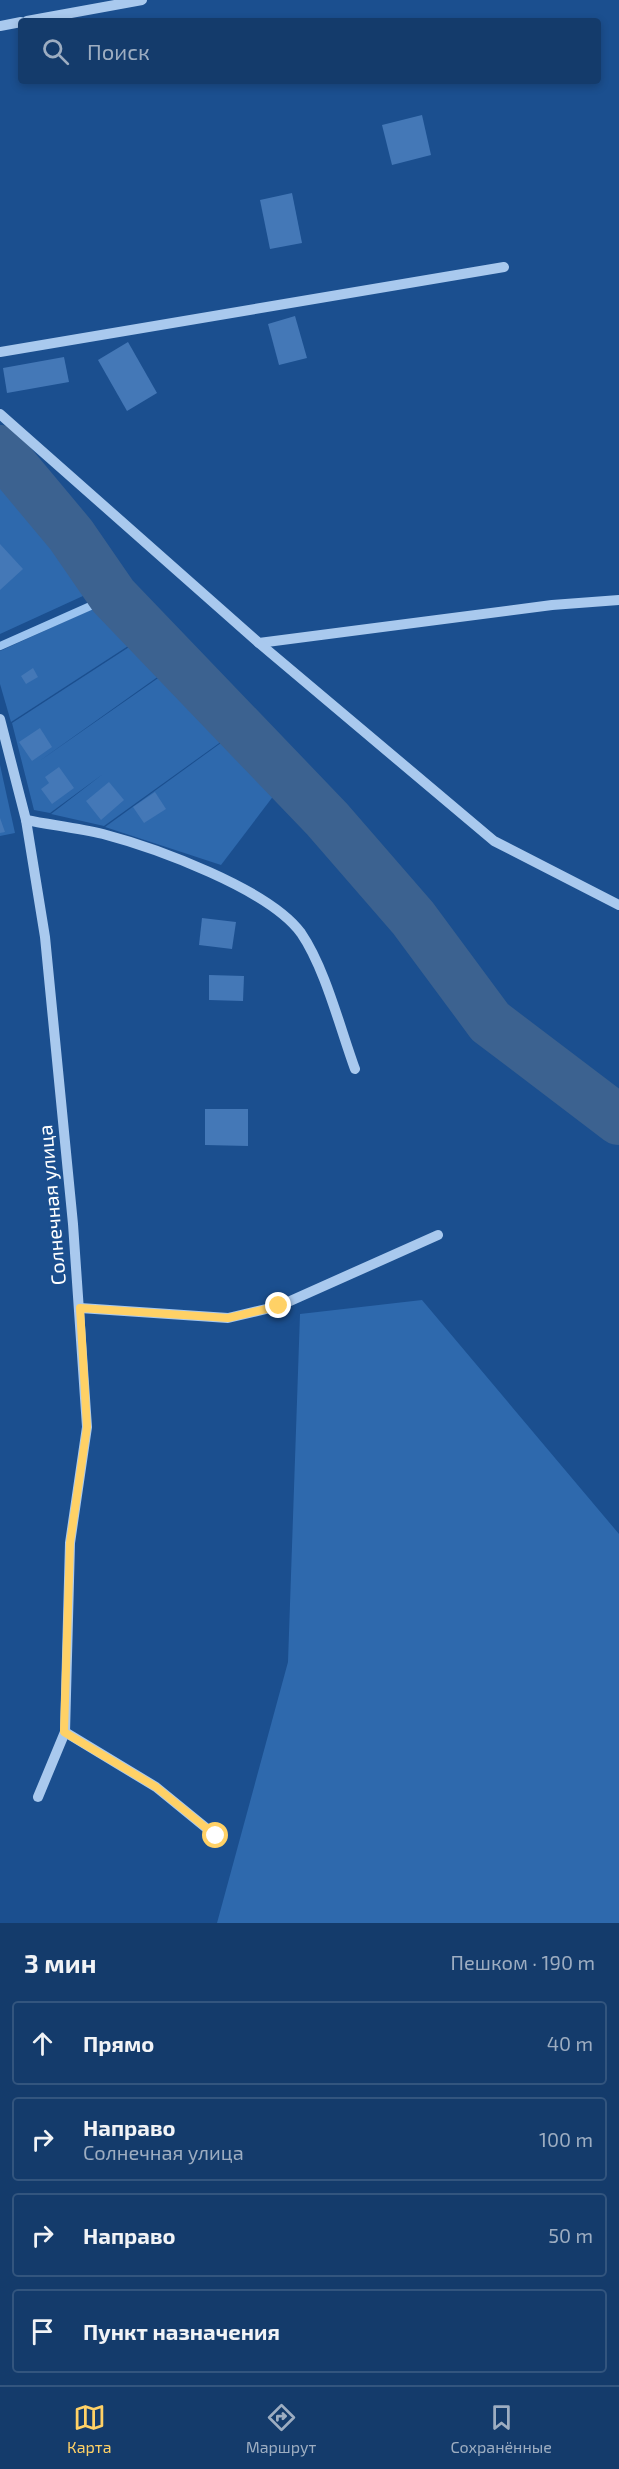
<!DOCTYPE html>
<html lang="ru">
<meta charset="utf-8">
<style>
:root{--surface:#143b6b;--page:#1d4271;--text:#f1f3f6;--muted:#9dadc1;--line:#33557e;--accent:#ffd166}
body{margin:0;font-family:"Exo 2",sans-serif;background:var(--page);color:var(--text)}
.stop{position:absolute;width:18px;height:18px;margin:-14px;border:4px solid #ffd166;border-radius:50%;background:#fff}
.stop.end{background:#ffd166;border-color:#fff;box-shadow:0 2px 6px #0008}
.list{margin:0;padding:0;list-style:none}
h2{display:flex;justify-content:space-between;align-items:center;height:78px;margin:0;padding:0 24px;font-size:26px}
h2 small{font-size:20px;font-weight:400;color:var(--muted)}
.list li{display:grid;grid-template-columns:39px 1fr auto;gap:18px;align-items:center;box-sizing:border-box;height:84px;margin:0 12px 12px;padding:0 12px;border:2px solid var(--line);border-radius:6px}
.list b{display:block;font-size:22px;white-space:nowrap}
.list p{margin:0;font-size:20px;white-space:nowrap;color:var(--muted)}
.list em{font-size:20px;font-style:normal;color:var(--muted)}
.icon{flex:none;width:33px;height:33px;fill:none;stroke:currentColor;stroke-width:2;stroke-linecap:round;stroke-linejoin:round}
.map{position:relative;flex:none;width:619px;height:1923px;overflow:hidden}
.search{position:absolute;background:var(--surface);box-shadow:0 3px 9px #0003;left:18px;right:18px;top:18px;height:66px;display:flex;align-items:center;gap:15px;box-sizing:border-box;padding:0 21px;border-radius:6px;color:var(--muted);font-size:22px}
.sheet{height:462px;background:var(--surface)}
nav{display:flex;justify-content:space-around;align-items:center;box-sizing:border-box;height:84px;border-top:2px solid var(--line);background:var(--surface);font-size:16px;color:var(--muted)}
nav a{display:grid;justify-items:center;gap:3px}
nav .on{color:var(--accent)}
.map>svg:first-child{display:block}
.green{fill:#2e69ad}
.lines{fill:none;stroke-linecap:round;stroke-linejoin:round}
.stream{stroke:#9cc4f0;stroke-width:8}
.river{stroke:#3c6290;stroke-width:50}
.building{fill:#4478b7}
.minor{stroke:#a9c9ee;stroke-width:10}
.route{stroke:#ffd166;stroke-width:8}
.labels{text-anchor:middle;stroke-width:4.5;stroke-linejoin:round;paint-order:stroke}
.street-label{font-size:20px;fill:#fff;stroke:#1b4f8f}
</style>
<div class="map">
<svg width="619" height="1923" viewBox="0 0 619 1923">
<rect width="100%" height="100%" fill="#1b4f8f"/>
<!-- green -->
<g class="green">
<path d="M 0,467 L 96,590 L 0,634 Z"/>
<path d="M 110,601 L 142,637 L 11,722 L 0,684 L 0,651 Z"/>
<path d="M 143,638 L 173,666 L 38,762 L 174,667 L 236,731 L 104,826 L 51,814 L 103,774 L 50,813 L 34,810 L 12,723 Z"/>
<path d="M 236,732 L 284,782 L 221,865 L 105,827 Z"/>
<path d="M 0,765 L 15,833 L 0,836 Z"/>
<path d="M 422,1300 L 619,1534 L 619,1923 L 217,1923 L 288,1662 L 300,1314 Z"/>
</g>
<g class="lines">
<!-- stream -->
<path class="stream" d="M 0,646 L 113,596"/>
<!-- river -->
<path class="river" d="M 0,450 L 71,535 L 113,596 L 327,819 L 413,918 L 490,1022 L 619,1120"/>
</g>
<!-- building -->
<g class="building">
<path d="M 422,115 L 431,155 L 392,165 L 382,125 Z"/>
<path d="M 292,193 L 302,243 L 270,249 L 260,200 Z"/>
<path d="M 295,316 L 307,358 L 279,365 L 268,324 Z"/>
<path d="M 128,342 L 157,393 L 127,411 L 98,360 Z"/>
<path d="M 64,357 L 69,382 L 7,393 L 3,368 Z"/>
<path d="M 0,544 L 23,569 L 0,590 Z"/>
<path d="M 33,668 L 38,677 L 26,684 L 21,676 Z"/>
<path d="M 40,728 L 52,747 L 32,761 L 19,742 Z"/>
<path d="M 59,767 L 74,788 L 52,804 L 41,789 L 49,783 L 45,777 Z"/>
<path d="M 109,782 L 124,800 L 101,820 L 86,801 Z"/>
<path d="M 155,792 L 166,809 L 144,823 L 133,807 Z"/>
<path d="M 0,818 L 5,832 L 0,833 Z"/>
<path d="M 202,918 L 236,922 L 232,949 L 199,945 Z"/>
<path d="M 209,975 L 244,976 L 243,1001 L 209,1000 Z"/>
<path d="M 205,1109 L 248,1109 L 248,1146 L 205,1145 Z"/>
</g>
<g class="lines">
<!-- minor -->
<g class="minor">
<path d="M 27,21 L 142,0"/>
<path d="M 0,26 L 21,22"/>
<path d="M 0,352 L 504,267"/>
<path d="M 0,414 L 259,643 L 552,605 L 619,600"/>
<path d="M 259,643 L 494,841 L 619,905"/>
<path d="M 0,719 L 26,820 L 45,937 L 73,1224 L 87,1427 L 70,1543 L 65,1732 L 38,1797"/>
<path d="M 26,820 C 51,825 78,828 103,834 C 156,848 269,889 301,933 C 325,968 340,1028 355,1069"/>
<path d="M 80,1308 L 228,1318 L 279,1306 L 438,1235"/>
<path d="M 65,1732 L 156,1787 L 216,1836"/>
</g>
</g>
<g class="lines">
<!-- route -->
<path class="route" d="M 216,1836 L 156,1787 L 64,1732 L 70,1543 L 87,1427 L 80,1308 L 228,1318 L 279,1306"/>
</g>
<g class="labels">
<!-- street labels -->
<g class="street-label">
<text transform="translate(52 1205) rotate(-95)" y="7">Солнечная улица</text>
</g>
</g>
</svg>
<div class="stop" style="left:216px;top:1836px"></div>
<div class="stop end" style="left:279px;top:1306px"></div>
<div class="search"><svg class="icon" aria-label="search" viewBox="0 0 24 24"><circle cx="10" cy="10" r="6"/><path d="M15 15l6 6"/></svg>Поиск</div>
</div>
<section class="sheet">
<h2>3 мин<small>Пешком · 190 m</small></h2>
<ul class="list">
<li><svg class="icon" aria-label="ahead" viewBox="0 0 24 24"><path d="M12 20V5M6 11l6-6 6 6"/></svg><div><b>Прямо</b></div><em>40 m</em></li>
<li><svg class="icon" aria-label="right" viewBox="0 0 24 24"><path d="M7 20v-9h11M14 6l5 5-5 5"/></svg><div><b>Направо</b><p>Солнечная улица</p></div><em>100 m</em></li>
<li><svg class="icon" aria-label="right" viewBox="0 0 24 24"><path d="M7 20v-9h11M14 6l5 5-5 5"/></svg><div><b>Направо</b></div><em>50 m</em></li>
<li><svg class="icon" aria-label="arrive" viewBox="0 0 24 24"><path d="M6 21V4h12l-3 4 3 4H6"/></svg><div><b>Пункт назначения</b></div></li>
</ul>
</section>
<nav>
<a class="on"><svg class="icon" aria-label="map" viewBox="0 0 24 24"><path d="M3 6l6-2 6 2 6-2v14l-6 2-6-2-6 2zM9 4v14M15 6v14"/></svg>Карта</a>
<a><svg class="icon" aria-label="directions" viewBox="0 0 24 24"><path d="M12 3l9 9-9 9-9-9zM9 14v-3h6M13 9l2 2-2 2"/></svg>Маршрут</a>
<a><svg class="icon" aria-label="saved" viewBox="0 0 24 24"><path d="M7 4h10v16l-5-4-5 4z"/></svg>Сохранённые</a>
</nav>
